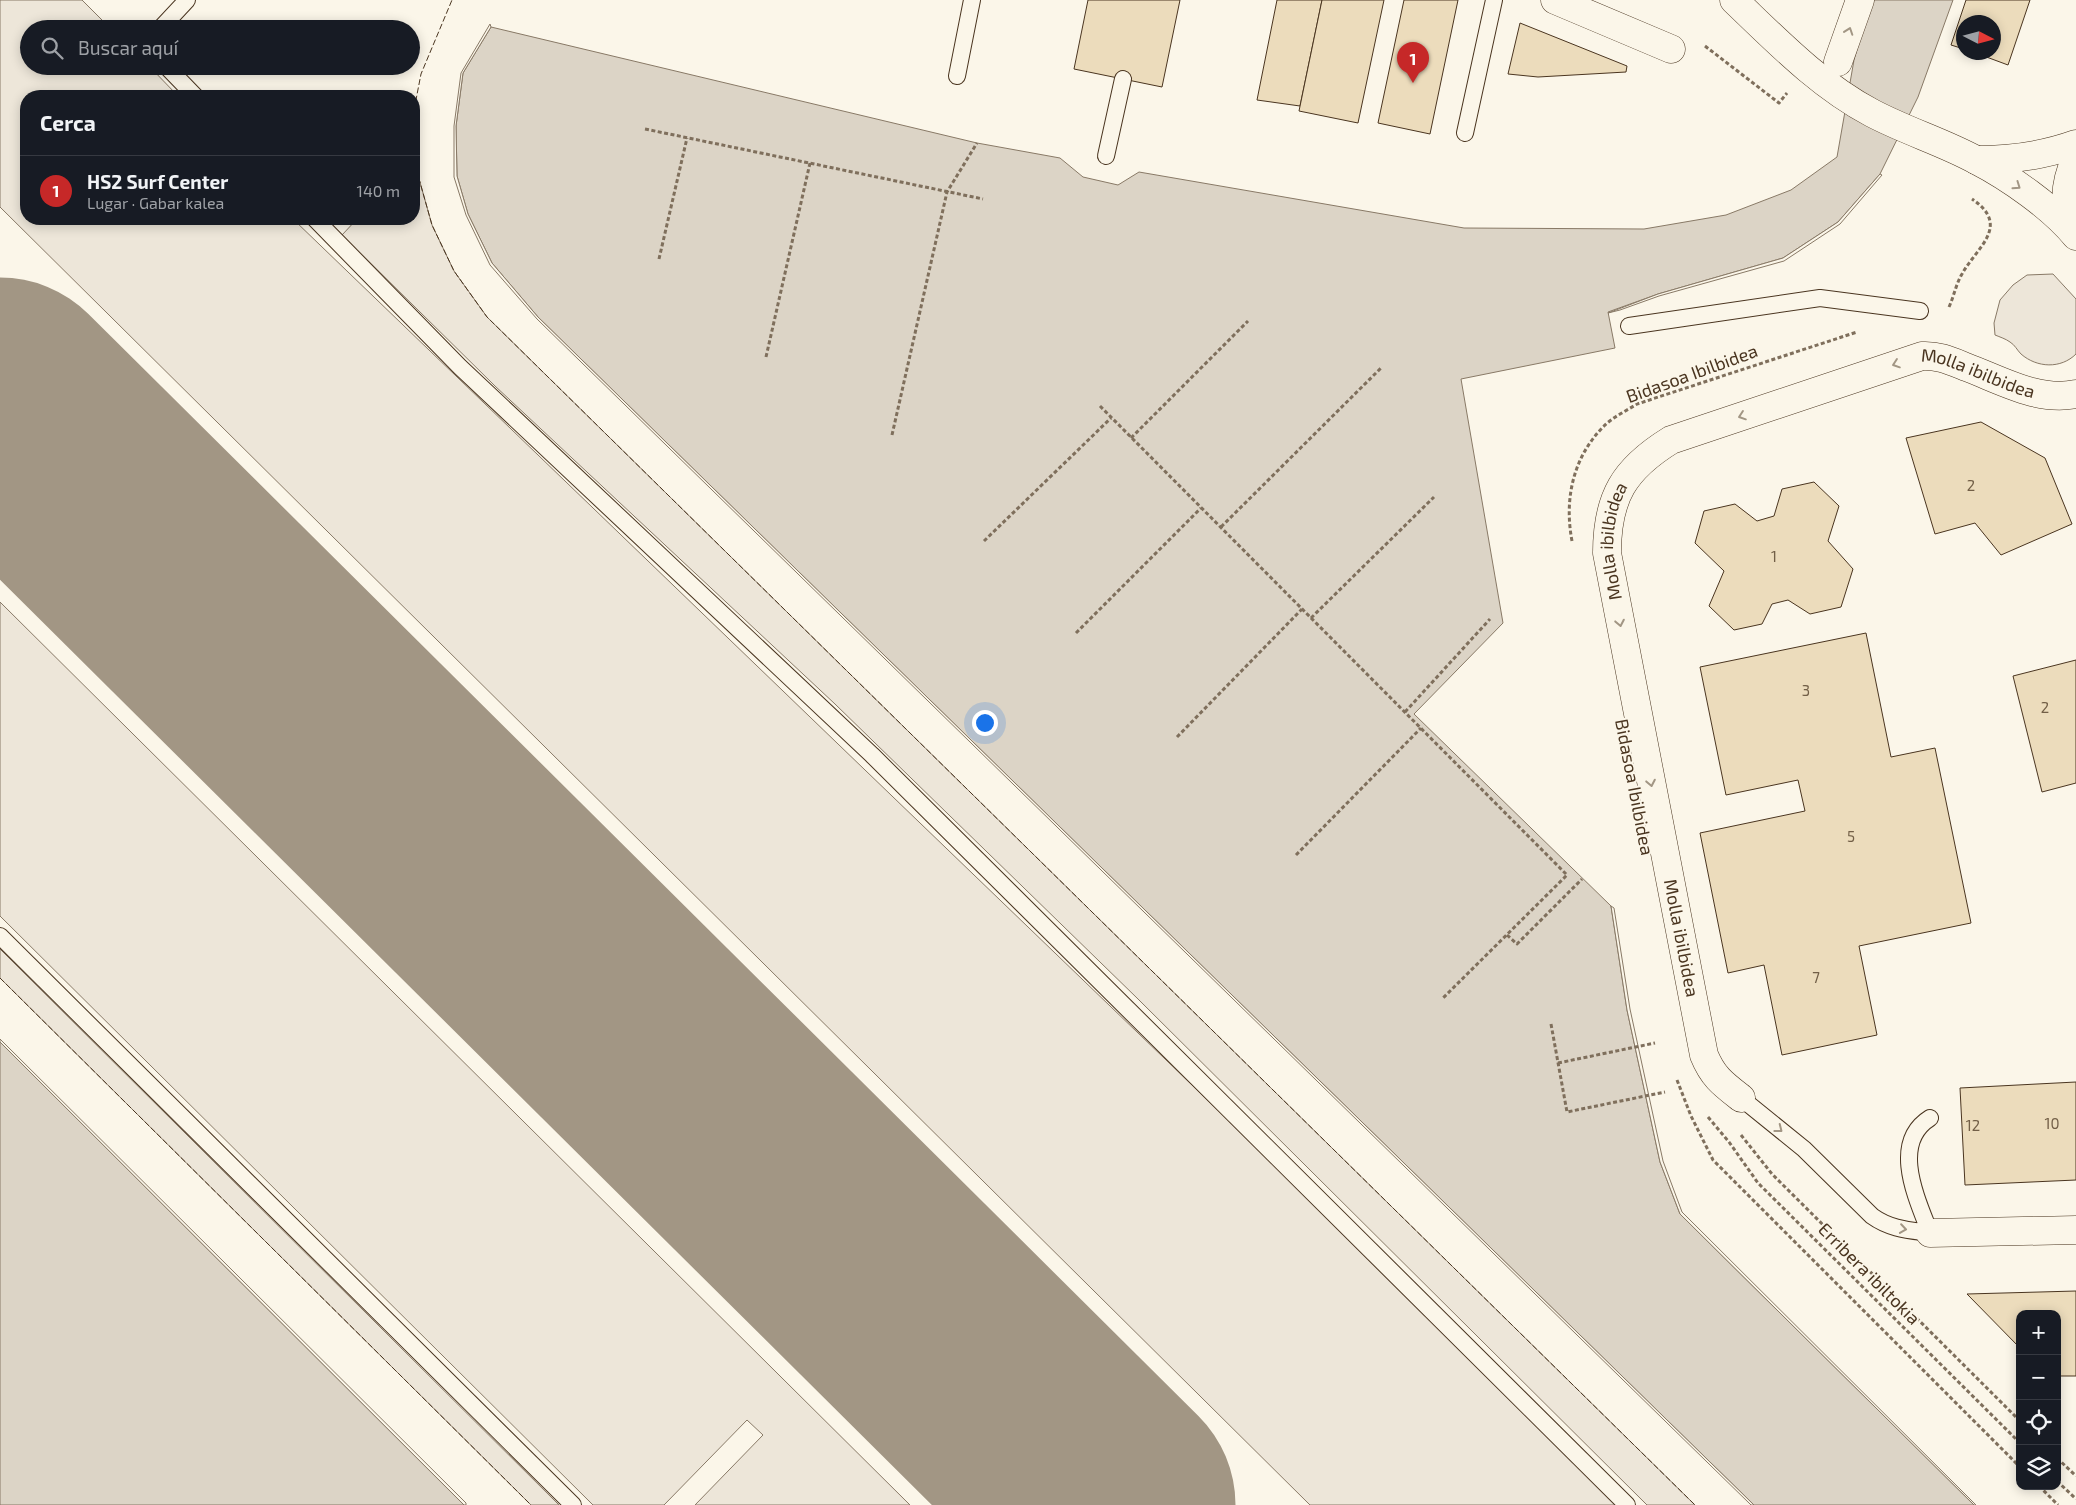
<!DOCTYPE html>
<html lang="es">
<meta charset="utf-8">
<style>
:root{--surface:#171b24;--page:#242831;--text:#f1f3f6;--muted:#9ea1a6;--line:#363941;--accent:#c62828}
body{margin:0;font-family:"Exo 2",sans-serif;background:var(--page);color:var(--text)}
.controls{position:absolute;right:15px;bottom:15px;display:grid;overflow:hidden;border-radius:10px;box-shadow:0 2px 12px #0003}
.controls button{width:45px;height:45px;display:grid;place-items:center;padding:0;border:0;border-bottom:1px solid var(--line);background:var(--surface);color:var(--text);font:25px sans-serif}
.compass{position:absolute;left:1956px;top:15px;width:45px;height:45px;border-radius:50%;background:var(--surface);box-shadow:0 2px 12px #0003;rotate:96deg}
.you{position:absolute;left:984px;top:722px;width:18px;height:18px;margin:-12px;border:4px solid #fff;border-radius:50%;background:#1a73e8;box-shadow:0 0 0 8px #1a73e833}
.badge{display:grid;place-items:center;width:32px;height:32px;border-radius:50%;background:var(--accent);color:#fff;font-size:16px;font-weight:700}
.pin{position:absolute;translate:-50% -41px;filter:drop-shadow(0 1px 2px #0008)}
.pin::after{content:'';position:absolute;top:26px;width:18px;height:15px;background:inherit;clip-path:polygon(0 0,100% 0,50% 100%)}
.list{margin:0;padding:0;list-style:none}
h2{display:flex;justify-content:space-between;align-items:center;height:65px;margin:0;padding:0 20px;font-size:21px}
h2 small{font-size:16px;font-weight:400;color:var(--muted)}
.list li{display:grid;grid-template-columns:32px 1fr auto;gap:15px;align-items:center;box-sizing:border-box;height:70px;padding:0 20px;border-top:1px solid var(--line)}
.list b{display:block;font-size:19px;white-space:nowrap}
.list p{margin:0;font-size:16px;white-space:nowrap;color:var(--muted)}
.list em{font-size:16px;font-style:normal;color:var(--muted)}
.icon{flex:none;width:28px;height:28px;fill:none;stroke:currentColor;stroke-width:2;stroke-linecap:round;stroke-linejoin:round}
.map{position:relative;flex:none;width:2076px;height:1505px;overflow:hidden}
.search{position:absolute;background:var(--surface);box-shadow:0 2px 12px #0003;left:20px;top:20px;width:400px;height:55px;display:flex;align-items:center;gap:12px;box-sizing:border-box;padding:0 18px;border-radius:28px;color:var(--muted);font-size:19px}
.panel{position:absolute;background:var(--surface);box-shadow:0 2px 12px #0003;left:20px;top:90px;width:400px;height:135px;border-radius:20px}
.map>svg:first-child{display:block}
.green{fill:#ede6d9;stroke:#887966}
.water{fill:#dcd4c6;stroke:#887966}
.pier{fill:#fbf6e9;stroke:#887966}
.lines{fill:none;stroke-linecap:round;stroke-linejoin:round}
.runway{stroke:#a29684;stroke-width:251}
.building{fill:#ecdcbc;stroke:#4a3520}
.lane-casing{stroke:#4a3520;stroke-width:18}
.street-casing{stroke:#4a3520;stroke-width:29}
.secondary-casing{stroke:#4a3520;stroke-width:29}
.path{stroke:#7f6f5c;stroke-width:3;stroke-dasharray:4 2.5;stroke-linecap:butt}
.lane{stroke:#fbf6e9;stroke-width:16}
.street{stroke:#fbf6e9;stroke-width:28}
.secondary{stroke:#fbf6e9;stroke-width:28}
.fence{stroke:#4a3520;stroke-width:1;stroke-dasharray:6 2.5;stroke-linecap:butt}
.oneway{stroke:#a29684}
.labels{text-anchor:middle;stroke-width:4;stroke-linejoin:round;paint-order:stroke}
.number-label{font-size:15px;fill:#725f47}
.street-label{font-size:18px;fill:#4a3520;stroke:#fbf6e9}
</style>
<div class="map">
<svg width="2076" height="1505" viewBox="0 0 2076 1505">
<rect width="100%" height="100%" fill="#fbf6e9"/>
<!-- green -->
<g class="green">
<path d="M 0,0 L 82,0 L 111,29 L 29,29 L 29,66 L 149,66 L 178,96 L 26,96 L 26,219 L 293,219 L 1273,1163 L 1616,1505 L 1310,1505 L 0,207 Z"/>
<path d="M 414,161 L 432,225 L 454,271 L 487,317 L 1695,1505 L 1647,1505 L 1138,999 L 835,704 L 495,386 L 342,235 L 357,219 L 414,219 Z"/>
<path d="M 2053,274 L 2076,299 L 2076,354 C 2061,369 2037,368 2021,354 C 2017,350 2015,345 2010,342 C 2006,339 2000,337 1995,335 L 1994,323 L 2000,300 L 2013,285 L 2027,275 Z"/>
<path d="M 0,602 L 910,1505 L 695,1505 L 763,1435 L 747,1420 L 664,1505 L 593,1505 L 0,916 Z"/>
<path d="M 0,949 L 559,1505 L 531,1505 L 0,978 Z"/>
</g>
<!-- water -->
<g class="water">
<path d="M 1871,0 L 1953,0 L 1918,97 L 1880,174 L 1838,222 L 1783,258 L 1658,294 L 1608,312 L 1615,348 L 1461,379 L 1503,623 L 1414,714 L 1611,906 L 1627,1010 L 1660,1162 L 1680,1214 L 1974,1505 L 1754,1505 L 538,317 L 492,263 L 468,214 L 457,176 L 456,126 L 463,73 L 491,27 L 977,143 L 1060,158 L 1083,177 L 1118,185 L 1139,172 L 1464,228 L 1644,229 L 1726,215 L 1791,190 L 1837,157 L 1854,60 Z"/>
<path d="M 0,1042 L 464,1505 L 0,1505 Z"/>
</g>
<!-- pier -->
<g class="pier">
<path d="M 490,24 L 491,27 L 463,73 L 456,126 L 457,176 L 468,214 L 492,263 L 538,317 L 1754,1505 L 1751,1505 L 537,319 L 490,265 L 466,215 L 454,177 L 454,126 L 461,73 Z"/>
<path d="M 1880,174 L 1882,175 L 1840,224 L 1784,261 L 1659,296 L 1620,310 L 1608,313 L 1658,294 L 1783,258 L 1838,222 Z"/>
<path d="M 1611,906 L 1614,908 L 1630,1009 L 1663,1161 L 1682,1212 L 1976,1505 L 1974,1505 L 1680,1214 L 1660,1162 L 1627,1010 Z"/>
<path d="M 0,1039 L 466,1503 L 466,1505 L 464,1505 L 0,1042 Z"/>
</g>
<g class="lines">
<!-- runway -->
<path class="runway" d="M 0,403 L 1110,1505"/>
</g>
<!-- building -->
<g class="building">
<path d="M 1088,0 L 1180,0 L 1162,87 L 1074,69 Z"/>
<path d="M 1277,0 L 1322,0 L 1300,106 L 1257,100 Z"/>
<path d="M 1322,0 L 1384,0 L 1358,123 L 1299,111 Z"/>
<path d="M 1404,0 L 1458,0 L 1430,134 L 1378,123 Z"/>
<path d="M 1966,0 L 2030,0 L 2008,65 L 1973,52 L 1994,52 L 1994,22 L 1964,22 L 1964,49 L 1951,45 Z"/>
<path d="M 1520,23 L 1627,66 L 1626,72 L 1538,77 L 1508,74 Z"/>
<path d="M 1981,422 L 2045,458 L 2072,524 L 2001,555 L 1975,523 L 1935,534 L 1906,438 Z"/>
<path d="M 1814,482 L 1839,506 L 1828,541 L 1853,569 L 1841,607 L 1810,614 L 1788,600 L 1772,604 L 1762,624 L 1734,630 L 1709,606 L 1724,571 L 1695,543 L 1704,511 L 1735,504 L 1757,521 L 1774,516 L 1782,489 Z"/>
<path d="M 1866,633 L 1891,757 L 1935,748 L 1971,923 L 1859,946 L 1877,1035 L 1782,1055 L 1764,965 L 1728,973 L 1700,833 L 1805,811 L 1798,780 L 1726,795 L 1700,667 Z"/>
<path d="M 2076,660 L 2076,783 L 2042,792 L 2013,676 Z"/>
<path d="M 2076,1082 L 2076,1180 L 1965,1185 L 1960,1088 Z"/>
<path d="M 2076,1291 L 2076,1376 L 2057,1376 L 2057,1314 L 2020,1314 L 2020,1348 L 1967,1294 Z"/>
</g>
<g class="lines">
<defs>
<g id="lane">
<path d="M 160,29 L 187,0"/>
<path d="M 166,66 L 195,96"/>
<path d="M 957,76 L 972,0"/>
<path d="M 1465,133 L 1494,0"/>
<path d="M 1106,156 L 1123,79"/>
<path d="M 315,219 L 460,367 L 872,755 L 1627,1505"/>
<path d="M 1629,326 L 1820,298 L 1920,311"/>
<path d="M 0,936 L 573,1505"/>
<path d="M 1741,1098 L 1804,1149 L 1872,1216 C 1890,1229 1908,1230 1930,1233 C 1917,1199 1890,1143 1930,1118"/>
</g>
<g id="street">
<path d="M 1555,0 L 1671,49"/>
<path d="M 1838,62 L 1860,0"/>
<path id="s1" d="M 1741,1098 C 1723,1084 1713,1077 1704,1055 L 1607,553 C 1607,497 1624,469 1671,440 L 1922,356 C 1938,355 1951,361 1966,367 C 2001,380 2038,402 2076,394"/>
<path d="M 1930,1233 L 2076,1230"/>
</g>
<g id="secondary">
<path d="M 1734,0 C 1777,41 1819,85 1872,113 C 1906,131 1943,142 1976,160 C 2009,177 2052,207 2076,236"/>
<path d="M 1976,160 C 2011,160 2043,156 2076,144"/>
<path d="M 2075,234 C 2064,204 2063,187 2076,158"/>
</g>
</defs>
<!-- lane casing -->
<use href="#lane" class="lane-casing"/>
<!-- street casing -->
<use href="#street" class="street-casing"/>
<!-- secondary casing -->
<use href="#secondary" class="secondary-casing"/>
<!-- path -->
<g class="path">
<path d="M 1705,46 L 1779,103 L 1787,93"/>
<path d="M 645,129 L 983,199"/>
<path d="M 659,259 L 687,138"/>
<path d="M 1949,307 C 1954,296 1956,284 1962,274 C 1976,248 2012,226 1972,199"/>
<path d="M 766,357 L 810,163"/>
<path d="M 1100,406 L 1567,875 L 1443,998"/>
<path d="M 892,435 L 947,192 L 977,143"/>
<path d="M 1131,438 L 1248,321"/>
<path d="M 1221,527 L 1382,367"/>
<path d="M 984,541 L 1111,418"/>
<path d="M 1572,541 C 1564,499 1573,457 1604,426 C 1613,417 1626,411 1637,404 L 1857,332"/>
<path d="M 1311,618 L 1434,497"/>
<path d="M 1076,633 L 1201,508"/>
<path d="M 1405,712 L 1490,619"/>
<path d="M 1177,737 L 1302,609"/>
<path d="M 1296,855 L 1421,728"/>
<path d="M 1507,935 L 1517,944 L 1582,879"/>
<path d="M 1551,1024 L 1567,1112 L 1665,1092"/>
<path d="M 1558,1063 L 1655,1043"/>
<path d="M 1677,1080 L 1691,1116 L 1713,1160 L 2020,1467"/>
<path d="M 1708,1117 L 1729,1142 L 1758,1183 L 2020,1443"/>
<path d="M 1741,1135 L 1772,1174 L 2020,1421"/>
<path d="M 2057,1458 L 2076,1476"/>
<path d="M 2057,1481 L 2076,1499"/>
<path d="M 2039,1486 L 2058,1505"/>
</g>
<!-- lane -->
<use href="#lane" class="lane"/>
<!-- street -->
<use href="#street" class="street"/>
<!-- secondary -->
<use href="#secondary" class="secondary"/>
<!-- fence -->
<g class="fence">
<path d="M 414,110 L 421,74 L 452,0"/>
<path d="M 414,161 L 432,225 L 454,271 L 487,317 L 1695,1505"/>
<path d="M 0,978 L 531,1505"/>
</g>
</g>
<!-- one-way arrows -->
<defs><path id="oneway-chevron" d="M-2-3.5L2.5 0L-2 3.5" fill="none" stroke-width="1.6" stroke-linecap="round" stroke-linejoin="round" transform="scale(1.25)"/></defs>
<g class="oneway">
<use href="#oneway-chevron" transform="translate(1849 31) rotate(-71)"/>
<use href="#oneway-chevron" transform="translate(2017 186) rotate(35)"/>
<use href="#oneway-chevron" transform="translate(1896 364) rotate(161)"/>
<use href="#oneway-chevron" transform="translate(1742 416) rotate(161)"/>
<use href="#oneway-chevron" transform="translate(1620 623) rotate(79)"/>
<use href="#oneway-chevron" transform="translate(1651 783) rotate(79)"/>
<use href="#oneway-chevron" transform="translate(1779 1129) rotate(38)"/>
<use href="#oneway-chevron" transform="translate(1903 1229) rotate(8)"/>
</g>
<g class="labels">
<!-- number labels -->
<g class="number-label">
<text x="1971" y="491">2</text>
<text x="1774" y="562">1</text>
<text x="1806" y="696">3</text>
<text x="2045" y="713">2</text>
<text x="1851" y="842">5</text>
<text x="1816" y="983">7</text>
<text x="2052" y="1129">10</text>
<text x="1973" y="1131">12</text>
</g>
<!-- street labels -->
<g class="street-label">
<text transform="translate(1692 374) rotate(-20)" y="6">Bidasoa Ibilbidea</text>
<text dy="6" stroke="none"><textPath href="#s1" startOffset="1030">Molla ibilbidea</textPath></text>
<text dy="6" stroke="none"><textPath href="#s1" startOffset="581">Molla ibilbidea</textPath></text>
<text transform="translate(1634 787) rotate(79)" y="6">Bidasoa Ibilbidea</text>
<text transform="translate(1681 938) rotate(79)" y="6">Molla ibilbidea</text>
<text transform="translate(1869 1274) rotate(45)" y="6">Erribera ibiltokia</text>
</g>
</g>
</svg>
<div class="controls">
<button>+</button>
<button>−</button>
<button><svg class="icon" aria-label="locate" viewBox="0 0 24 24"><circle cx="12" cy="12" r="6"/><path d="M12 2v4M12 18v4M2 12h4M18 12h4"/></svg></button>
<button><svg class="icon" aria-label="layers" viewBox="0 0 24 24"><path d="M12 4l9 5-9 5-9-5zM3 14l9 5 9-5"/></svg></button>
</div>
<svg class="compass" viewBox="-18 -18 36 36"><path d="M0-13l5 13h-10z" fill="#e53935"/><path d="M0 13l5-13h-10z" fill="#9ea1a6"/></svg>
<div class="you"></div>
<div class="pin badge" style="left:1413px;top:83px">1</div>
<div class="search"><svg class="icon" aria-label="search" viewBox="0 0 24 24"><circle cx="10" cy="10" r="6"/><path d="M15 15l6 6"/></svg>Buscar aquí</div>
<section class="panel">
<h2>Cerca<small></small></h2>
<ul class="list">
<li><span class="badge">1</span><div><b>HS2 Surf Center</b><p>Lugar · Gabar kalea</p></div><em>140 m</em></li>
</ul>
</section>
</div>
